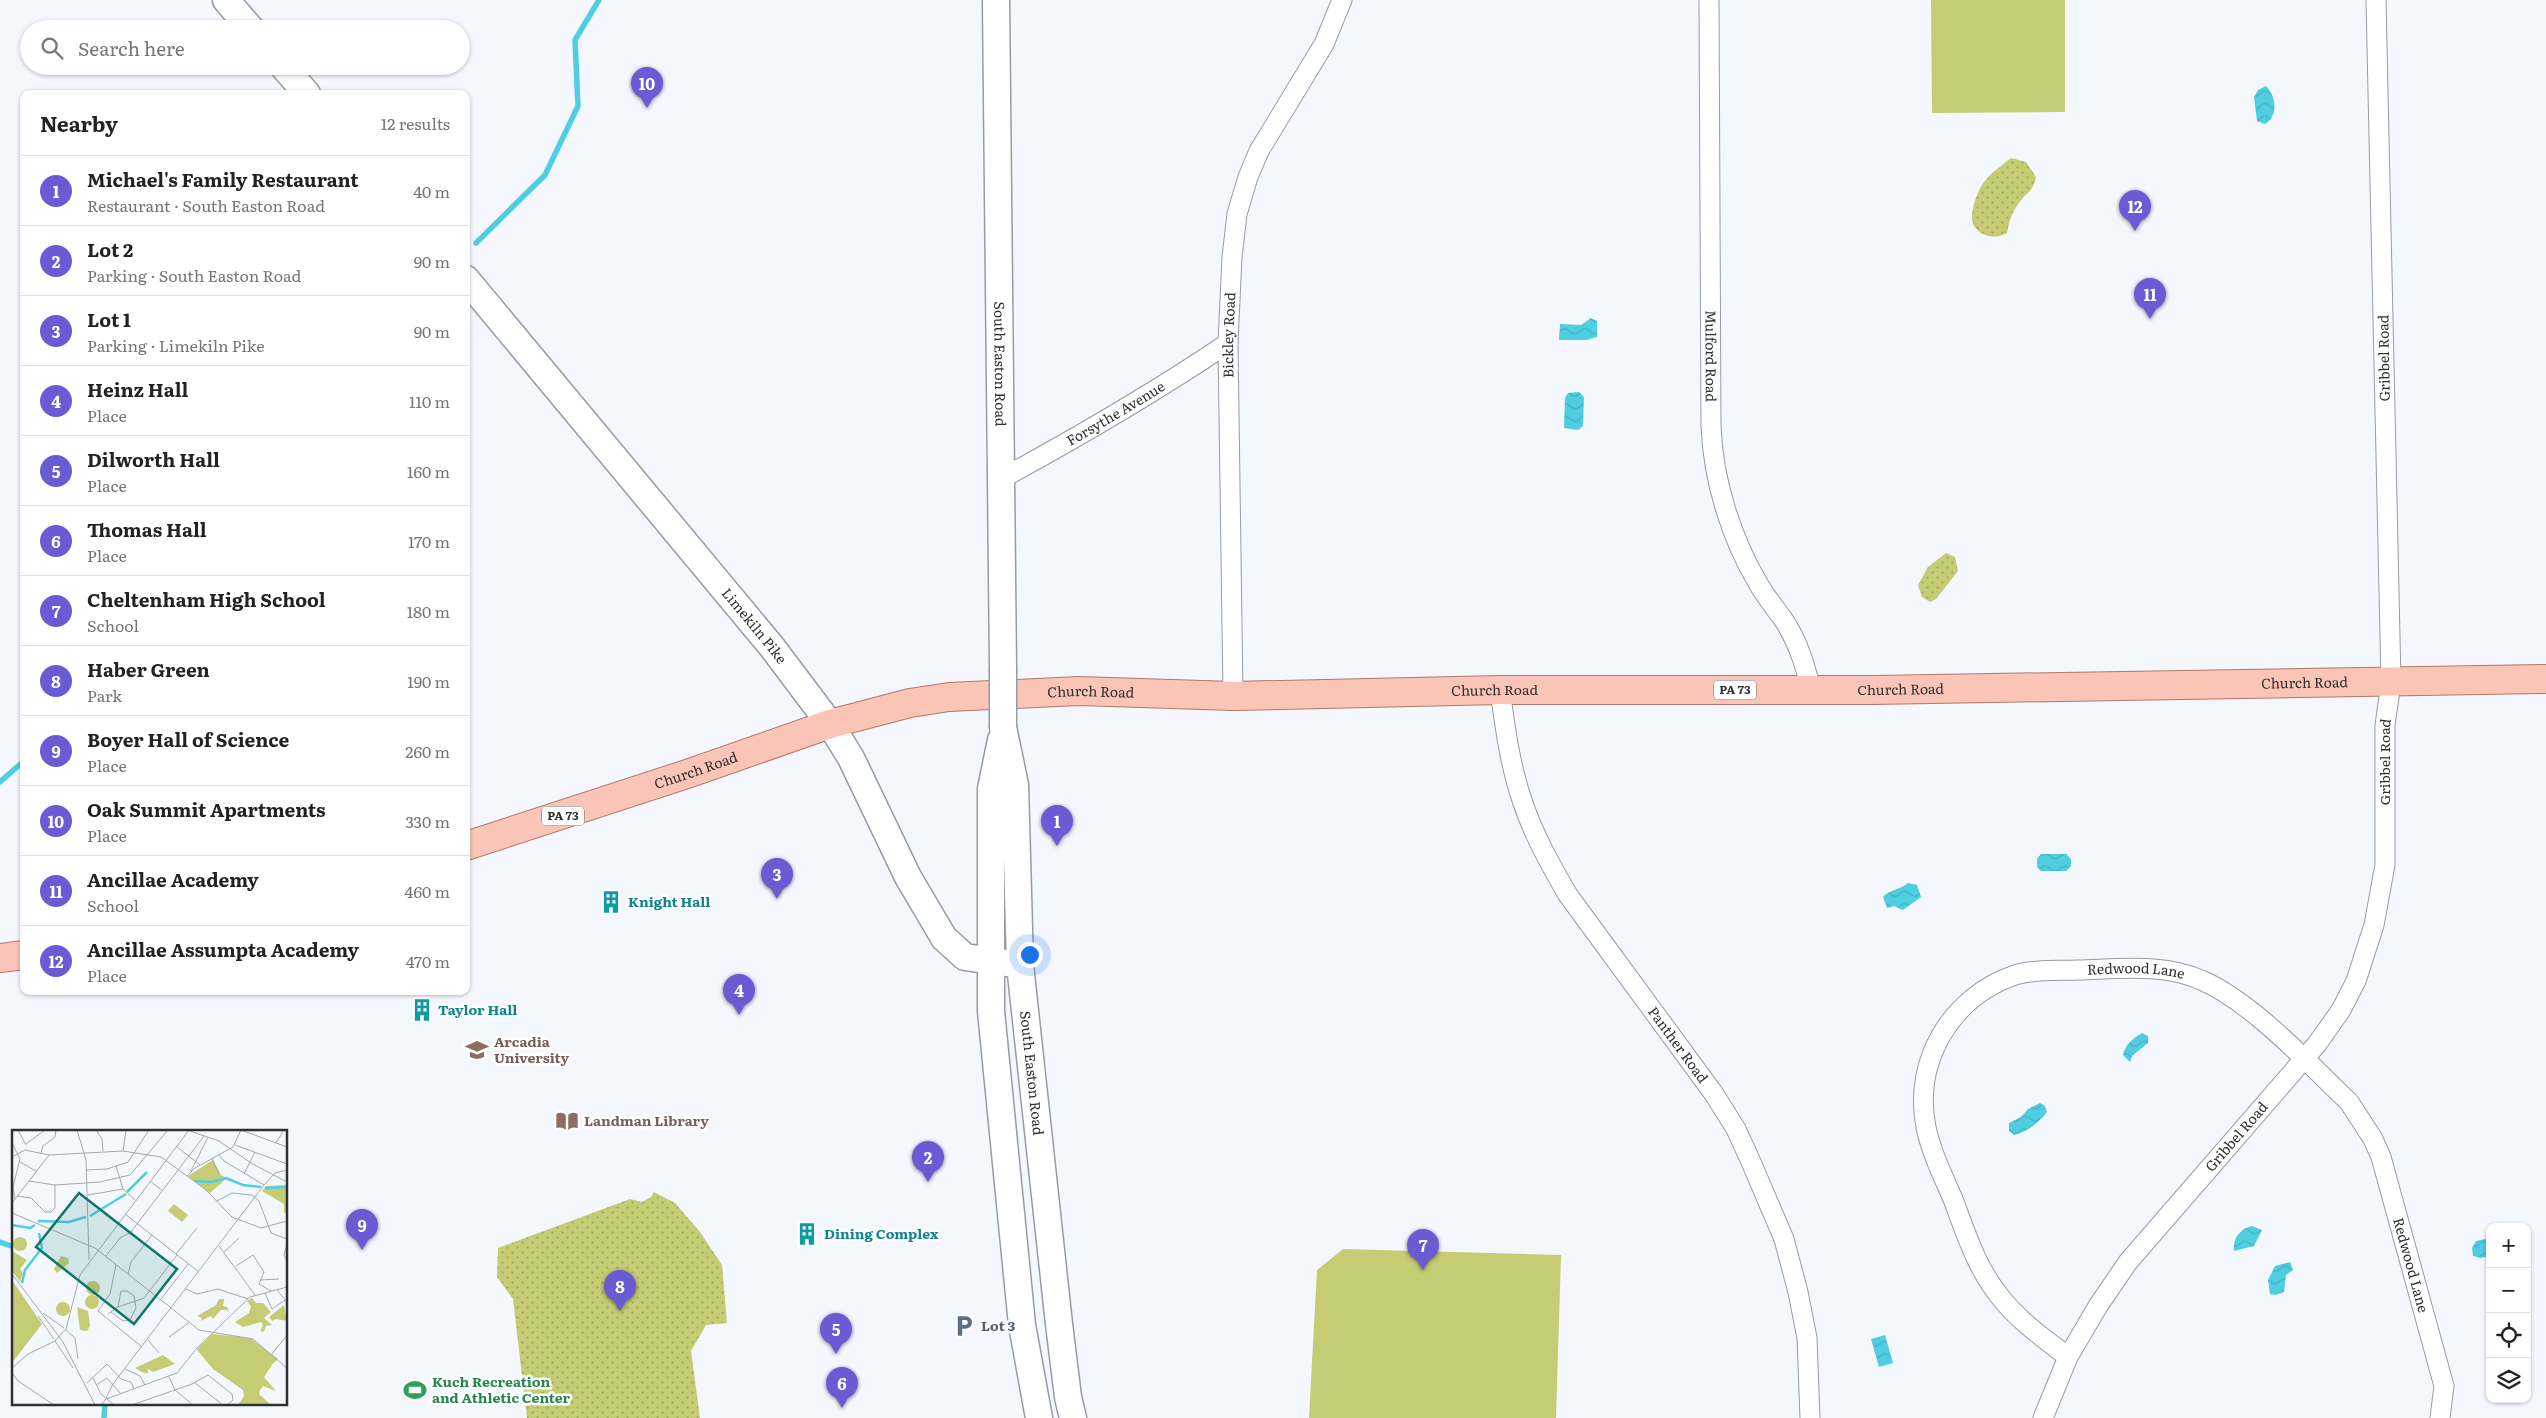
<!DOCTYPE html>
<meta charset="utf-8">
<style>
:root{--surface:#fff;--page:#f6f6f6;--text:#222;--muted:#767676;--line:#e0e0e0;--accent:#6a5bd4}
body{margin:0;font-family:Literata,serif;background:var(--page);color:var(--text)}
.controls{position:absolute;right:15px;bottom:15px;display:grid;overflow:hidden;border-radius:10px;box-shadow:0 1px 4px #0004}
.controls button{width:45px;height:45px;display:grid;place-items:center;padding:0;border:0;border-bottom:1px solid var(--line);background:var(--surface);color:var(--text);font:25px sans-serif}
.you{position:absolute;left:1029px;top:954px;width:18px;height:18px;margin:-12px;border:4px solid #fff;border-radius:50%;background:#1a73e8;box-shadow:0 0 0 8px #1a73e833}
.badge{display:grid;place-items:center;width:32px;height:32px;border-radius:50%;background:var(--accent);color:#fff;font-size:16px;font-weight:700}
.pin{position:absolute;translate:-50% -41px;filter:drop-shadow(0 1px 2px #0008)}
.pin::after{content:'';position:absolute;top:26px;width:18px;height:15px;background:inherit;clip-path:polygon(0 0,100% 0,50% 100%)}
.list{margin:0;padding:0;list-style:none}
h2{display:flex;justify-content:space-between;align-items:center;height:65px;margin:0;padding:0 20px;font-size:21px}
h2 small{font-size:16px;font-weight:400;color:var(--muted)}
.list li{display:grid;grid-template-columns:32px 1fr auto;gap:15px;align-items:center;box-sizing:border-box;height:70px;padding:0 20px;border-top:1px solid var(--line)}
.list b{display:block;font-size:19px;white-space:nowrap}
.list p{margin:0;font-size:16px;white-space:nowrap;color:var(--muted)}
.list em{font-size:16px;font-style:normal;color:var(--muted)}
.icon{flex:none;width:28px;height:28px;fill:none;stroke:currentColor;stroke-width:2;stroke-linecap:round;stroke-linejoin:round}
.map{position:relative;flex:none;width:2546px;height:1418px;overflow:hidden}
.search{position:absolute;background:var(--surface);box-shadow:0 1px 4px #0004;left:20px;top:20px;width:450px;height:55px;display:flex;align-items:center;gap:12px;box-sizing:border-box;padding:0 18px;border-radius:28px;color:var(--muted);font-size:19px}
.panel{position:absolute;background:var(--surface);box-shadow:0 1px 4px #0004;left:20px;top:90px;width:450px;height:905px;border-radius:10px}
.map>svg:first-child{display:block}
.grass{fill:#c5cc74}
.park{fill:url(#park-dots)}
.water{fill:url(#water-waves)}
.lines{fill:none;stroke-linecap:round;stroke-linejoin:round}
.stream{stroke:#4fcee1;stroke-width:5.5}
.minor-casing{stroke:#979ba3;stroke-width:21}
.secondary-casing{stroke:#979ba3;stroke-width:29}
.primary-casing{stroke:#b17868;stroke-width:30}
.minor{stroke:#fff;stroke-width:19}
.secondary{stroke:#fff;stroke-width:26}
.primary{stroke:#fac5b6;stroke-width:28}
.secondary-bridge-casing{stroke:#979ba3;stroke-width:29;stroke-linecap:butt}
.secondary-bridge{stroke:#fff;stroke-width:26}
.labels{text-anchor:middle;stroke-width:5;stroke-linejoin:round;paint-order:stroke}
.shield{fill:#fff;stroke:#6d6e70;stroke-width:1}
.shield-label{font-size:12px;font-weight:bold;fill:#2f3033}
.street-label{font-size:14px;fill:#2f3033;stroke:#fff}
.culture-label{font-size:14px;font-weight:bold;fill:#0d838f;stroke:#fff;text-anchor:start}
.education-label{font-size:14px;font-weight:bold;fill:#785e54;stroke:#fff;text-anchor:start}
.service-label{font-size:14px;font-weight:bold;fill:#4e5e75;stroke:#fff;text-anchor:start}
.leisure-label{font-size:14px;font-weight:bold;fill:#27864d;stroke:#fff;text-anchor:start}
.inset-river{fill:none;stroke:#4fcee1;stroke-width:2.5}
.inset-road{fill:none;stroke:#a5a7ad;stroke-width:1}
.view{fill:#0f766e;fill-opacity:0.15;stroke:#0f766e;stroke-width:2.5}
.inset-edge{fill:none;stroke:#2f3033;stroke-width:2.5}
</style>
<div class="map">
<svg width="2546" height="1418" viewBox="0 0 2546 1418">
<defs>
<pattern id="park-dots" width="8" height="8" patternUnits="userSpaceOnUse" patternTransform="scale(1.25)"><rect width="8" height="8" fill="#c5cc74"/><path d="M2 2h.1M6 6h.1" fill="none" stroke="#a0a660" stroke-width="1.8" stroke-linecap="round"/></pattern>
<pattern id="water-waves" width="16" height="10" patternUnits="userSpaceOnUse" patternTransform="scale(1.25)"><rect width="16" height="10" fill="#4fcee1"/><path d="M0 5q4-4 8 0t8 0" fill="none" stroke="#45b1c2"/></pattern>
</defs>
<rect width="100%" height="100%" fill="#f4f7fe"/>
<!-- grass -->
<g class="grass">
<path d="M 1931,0 L 2065,0 L 2065,112 L 1932,113 Z"/>
<path d="M 1343,1249 L 1561,1255 L 1556,1418 L 1309,1418 L 1317,1270 Z"/>
</g>
<!-- park -->
<g class="park">
<path d="M 2011,158 L 2026,162 L 2036,177 C 2032,194 2027,191 2019,203 C 2012,212 2009,221 2007,233 C 1994,241 1973,235 1972,218 C 1972,207 1977,193 1982,185 C 1989,174 2001,166 2011,158 Z"/>
<path d="M 1946,553 L 1955,557 L 1958,571 L 1936,599 L 1930,602 L 1922,597 L 1918,585 L 1928,567 Z"/>
<path d="M 654,1192 L 675,1203 L 700,1232 L 722,1265 L 727,1323 L 706,1325 L 691,1351 L 700,1418 L 527,1418 L 513,1299 L 497,1277 L 498,1248 L 630,1199 L 642,1202 L 651,1197 Z"/>
</g>
<!-- water -->
<g class="water">
<path d="M 2266,86 C 2276,96 2279,116 2265,124 L 2257,121 L 2254,97 L 2258,90 Z"/>
<path d="M 1591,318 L 1597,321 L 1597,337 L 1586,340 L 1559,340 L 1560,324 L 1581,325 Z"/>
<path d="M 1579,392 L 1584,397 L 1583,426 L 1578,430 L 1564,428 L 1565,398 L 1568,393 Z"/>
<path d="M 2041,854 L 2066,854 L 2071,859 L 2071,866 L 2066,871 L 2041,871 L 2037,867 L 2037,859 Z"/>
<path d="M 1908,883 L 1917,885 L 1921,897 L 1903,910 L 1894,906 L 1887,908 L 1883,897 C 1890,889 1900,890 1908,883 Z"/>
<path d="M 2142,1033 L 2148,1036 L 2148,1043 L 2132,1056 L 2130,1062 L 2123,1055 C 2125,1045 2132,1039 2142,1033 Z"/>
<path d="M 2040,1103 L 2045,1106 L 2047,1112 C 2038,1123 2029,1131 2014,1135 L 2009,1131 L 2009,1123 L 2021,1117 L 2028,1109 Z"/>
<path d="M 2252,1226 L 2262,1230 L 2254,1246 L 2234,1251 C 2232,1239 2241,1228 2252,1226 Z"/>
<path d="M 2490,1238 L 2490,1256 L 2481,1258 L 2473,1256 L 2472,1248 L 2476,1241 Z"/>
<path d="M 2290,1262 L 2293,1270 L 2286,1275 L 2284,1292 L 2275,1295 L 2270,1294 L 2268,1280 L 2275,1266 Z"/>
<path d="M 1885,1335 L 1893,1363 L 1879,1367 L 1871,1339 Z"/>
</g>
<g class="lines">
<!-- stream -->
<g class="stream">
<path d="M 476,243 L 545,175 L 578,106 L 575,40 L 599,0"/>
<path d="M 0,782 L 24,761"/>
<path d="M 0,1242 L 14,1247"/>
<path d="M 104,1418 L 105,1404"/>
</g>
<defs>
<g id="minor">
<path id="s1" d="M 1709,0 L 1711,426 C 1713,480 1731,538 1759,585 C 1766,597 1775,608 1783,619 C 1798,641 1805,665 1811,690"/>
<path id="s2" d="M 1001,479 C 1078,437 1154,393 1228,343"/>
<path id="s3" d="M 1500,690 C 1505,727 1510,765 1522,800 C 1533,834 1550,864 1568,895 L 1714,1094 L 1736,1129 L 1751,1162 L 1784,1239 L 1798,1292 L 1807,1338 L 1810,1418"/>
<path id="s4" d="M 1233,696 L 1228,343 L 1232,257 L 1237,214 L 1248,177 L 1259,151 L 1324,44 L 1342,0"/>
<path id="s5" d="M 2068,1357 C 2045,1339 2020,1322 2001,1298 C 1977,1269 1966,1234 1953,1199 C 1943,1176 1931,1152 1926,1127 C 1913,1061 1951,997 2015,975 C 2034,969 2058,971 2078,970 C 2118,969 2163,963 2201,980 C 2251,1001 2309,1064 2349,1102 L 2373,1139 L 2381,1157 L 2444,1386 L 2440,1418"/>
<path id="s6" d="M 2043,1418 L 2068,1357 L 2098,1306 L 2128,1262 L 2317,1044 L 2341,1010 L 2356,981 L 2374,925 L 2385,865 L 2385,725 L 2391,683 L 2376,0"/>
</g>
<g id="secondary">
<path d="M 226,0 L 251,29"/>
<path id="s7" d="M 996,0 L 1003,669"/>
<path d="M 283,66 L 307,94"/>
<path id="s8" d="M 466,279 L 772,647 L 830,724 L 851,758 L 908,877 L 944,938 L 965,957 L 1020,965"/>
<path id="s9" d="M 1003,727 L 1015,785 L 1020,965 L 1059,1324 L 1068,1397 L 1073,1418"/>
<path d="M 1001,740 L 991,789 L 991,1011 L 1022,1325 L 1039,1418"/>
</g>
<g id="primary">
<path id="s10" d="M 466,846 L 687,774 L 830,724 L 910,703 L 949,697 L 1079,691 L 1233,696 L 1500,690 L 1873,690 L 2546,679"/>
<path d="M 0,958 L 24,955"/>
</g>
</defs>
<!-- minor casing -->
<use href="#minor" class="minor-casing"/>
<!-- secondary casing -->
<use href="#secondary" class="secondary-casing"/>
<!-- primary casing -->
<use href="#primary" class="primary-casing"/>
<!-- minor -->
<use href="#minor" class="minor"/>
<!-- secondary -->
<use href="#secondary" class="secondary"/>
<!-- primary -->
<use href="#primary" class="primary"/>
<defs>
<path id="secondary-bridge" d="M 1003,669 L 1003,727"/>
</defs>
<!-- secondary-bridge casing -->
<use href="#secondary-bridge" class="secondary-bridge-casing"/>
<!-- secondary-bridge -->
<use href="#secondary-bridge" class="secondary-bridge"/>
</g>
<!-- icons -->
<defs>
<symbol id="building-bare" viewBox="-9 -9 18 18"><path d="M-4-6H4V6H1V3H-1V6H-4ZM-2.5-4.3h1.7v1.8h-1.7ZM.8-4.3h1.7v1.8H.8ZM-2.5-1h1.7V.8h-1.7ZM.8-1h1.7V.8H.8Z" fill="#0f9aa8" stroke="#fff" stroke-width="2.5" paint-order="stroke"/></symbol>
<symbol id="university-bare" viewBox="-9 -9 18 18"><path d="M0-5L7-2L0 1L-7-2ZM-4 1L0 2.5L4 1V4Q0 6-4 4Z" fill="#8d6e63" stroke="#fff" stroke-width="2.5" paint-order="stroke"/></symbol>
<symbol id="library-bare" viewBox="-9 -9 18 18"><path d="M-6-4Q-3-5.5-.7-3.5V5Q-3 3-6 4ZM6-4Q3-5.5 .7-3.5V5Q3 3 6 4Z" fill="#8d6e63" stroke="#fff" stroke-width="2.5" paint-order="stroke"/></symbol>
<symbol id="parking-bare" viewBox="-9 -9 18 18"><path d="M-3.5-5.5H1a3.5 3.5 0 0 1 0 7H-1V5.5H-3.5ZM-1-3.4V-.6H.8a1.4 1.4 0 0 0 0-2.8Z" fill="#5c6f8a" stroke="#fff" stroke-width="2.5" paint-order="stroke"/></symbol>
<symbol id="stadium-bare" viewBox="-9 -9 18 18"><path d="M0-5a6.5 5 0 1 0 0 10a6.5 5 0 1 0 0-10ZM-3.5-1.8h7v3.6h-7Z" fill="#2e9e5b" stroke="#fff" stroke-width="2.5" paint-order="stroke"/></symbol>
</defs>
<g fill-rule="evenodd">
<use href="#building-bare" x="595" y="886" width="32" height="32"/>
<use href="#building-bare" x="406" y="994" width="32" height="32"/>
<use href="#university-bare" x="461" y="1034" width="32" height="32"/>
<use href="#library-bare" x="551" y="1105" width="32" height="32"/>
<use href="#building-bare" x="791" y="1218" width="32" height="32"/>
<use href="#parking-bare" x="948" y="1310" width="32" height="32"/>
<use href="#stadium-bare" x="399" y="1374" width="32" height="32"/>
</g>
<g class="labels">
<!-- shield labels -->
<g class="shield">
<rect x="1714" y="680.5" width="42" height="19" rx="4"/>
<rect x="542" y="806.5" width="42" height="19" rx="4"/>
</g>
<g class="shield-label">
<text x="1735" y="694">PA 73</text>
<text x="563" y="820">PA 73</text>
</g>
<!-- street labels -->
<g class="street-label">
<text dy="5" stroke="none"><textPath href="#s4" startOffset="361">Bickley Road</textPath></text>
<text dy="5" stroke="none"><textPath href="#s1" startOffset="356">Mulford Road</textPath></text>
<text transform="translate(2384 358) rotate(-91)" y="5">Gribbel Road</text>
<text dy="5" stroke="none"><textPath href="#s7" startOffset="364">South Easton Road</textPath></text>
<text dy="5" stroke="none"><textPath href="#s2" startOffset="132">Forsythe Avenue</textPath></text>
<text dy="5" stroke="none"><textPath href="#s8" startOffset="451">Limekiln Pike</textPath></text>
<text dy="5" stroke="none"><textPath href="#s10" startOffset="1862">Church Road</textPath></text>
<text dy="5" stroke="none"><textPath href="#s10" startOffset="1458">Church Road</textPath></text>
<text dy="5" stroke="none"><textPath href="#s10" startOffset="1052">Church Road</textPath></text>
<text dy="5" stroke="none"><textPath href="#s10" startOffset="648">Church Road</textPath></text>
<text dy="5" stroke="none"><textPath href="#s6" startOffset="764">Gribbel Road</textPath></text>
<text dy="5" stroke="none"><textPath href="#s10" startOffset="242">Church Road</textPath></text>
<text dy="5" stroke="none"><textPath href="#s5" startOffset="591">Redwood Lane</textPath></text>
<text dy="5" stroke="none"><textPath href="#s3" startOffset="404">Panther Road</textPath></text>
<text dy="5" stroke="none"><textPath href="#s9" startOffset="348">South Easton Road</textPath></text>
<text dy="5" stroke="none"><textPath href="#s6" startOffset="344">Gribbel Road</textPath></text>
<text dy="5" stroke="none"><textPath href="#s5" startOffset="1026">Redwood Lane</textPath></text>
</g>
<!-- culture labels -->
<g class="culture-label">
<text x="628" y="907">Knight Hall</text>
<text x="438" y="1015">Taylor Hall</text>
<text x="824" y="1239">Dining Complex</text>
</g>
<!-- education labels -->
<g class="education-label">
<text x="494" y="1047">Arcadia<tspan x="494" dy="16">University</tspan></text>
<text x="584" y="1126">Landman Library</text>
</g>
<!-- service labels -->
<g class="service-label">
<text x="981" y="1331">Lot 3</text>
</g>
<!-- leisure labels -->
<g class="leisure-label">
<text x="432" y="1387">Kuch Recreation<tspan x="432" dy="16">and Athletic Center</tspan></text>
</g>
</g>
<!-- overview -->
<g transform="translate(12 1130)">
<rect width="275" height="275" fill="#f4f7fe"/>
<path d="M 162,74 L 176,85 L 170,92 L 156,81 ZM1 114a7 7 0 1 1 14 0a7 7 0 1 1-14 0ZM74 158a7 7 0 1 1 14 0a7 7 0 1 1-14 0ZM73 172a7 7 0 1 1 14 0a7 7 0 1 1-14 0ZM44 179a7 7 0 1 1 14 0a7 7 0 1 1-14 0ZM 65,177 L 76,181 L 78,196 L 75,201 L 68,200 Z" fill="#c5cc74"/>
<path d="M 240,168 L 244,173 L 251,173 L 259,182 L 252,188 L 260,195 L 254,196 L 252,202 L 248,201 L 251,195 L 249,192 L 231,197 L 223,192 L 237,183 L 239,176 L 235,171 ZM 207,169 L 212,169 L 211,176 L 215,177 L 218,183 L 215,180 L 209,180 L 201,189 L 199,186 L 189,191 L 190,188 L 185,186 L 204,175 ZM 272,175 L 275,191 L 264,189 L 260,191 L 257,187 ZM 185,220 L 263,230 L 252,247 L 264,261 L 251,256 L 246,263 L 259,275 L 227,275 L 233,265 L 231,260 L 201,239 ZM 151,225 L 163,234 L 141,242 L 136,239 L 136,243 L 132,243 L 123,238 Z" fill="#c5cc74"/>
<path d="M 0,121 L 15,130 L 8,139 L 11,143 L 8,152 L 0,141 ZM 0,150 L 30,194 L 0,233 Z" fill="#c5cc74"/>
<path d="M 201,30 L 209,45 L 215,48 L 198,63 L 176,46 ZM 275,55 L 275,82 L 272,83 L 272,74 L 250,61 L 254,56 ZM 49,126 L 56,128 L 57,133 L 45,143 L 42,139 ZM 200,204 L 238,208 L 266,229 L 249,244 L 246,275 L 226,275 L 232,266 L 231,260 L 185,219 Z" fill="#c5cc74"/>
<path class="inset-river" d="M 183,51 L 200,52 L 214,48 L 231,55 L 249,57M 253,58 L 275,57M 115,62 L 135,42M 78,86 L 114,64M 26,91 L 57,92 L 74,87M 0,95 L 18,98 L 23,95M 10,153 L 13,140 L 30,118 L 27,103"/>
<path class="inset-road" d="M 6,0 L 14,15M 65,0 L 74,30 L 77,130M 84,0 L 90,9 L 91,21M 175,0 L 207,11 L 239,33 L 275,52M 229,0 L 275,17M 0,13 L 8,29 L 1,57 L 3,69M 264,13 L 272,0M 14,14 L 33,0M 223,15 L 275,34M 164,16 L 188,35M 111,21 L 114,0M 29,23 L 31,16 L 43,7 L 44,0M 207,25 L 212,31 L 252,55M 0,27 L 13,20 L 37,25M 200,28 L 207,44M 8,32 L 24,41M 104,36 L 111,59 L 123,70M 74,40 L 95,39 L 116,32 L 137,0M 179,41 L 196,7M 232,44 L 243,22M 175,46 L 183,38 L 221,17 L 229,0M 17,51 L 43,55 L 88,52 L 118,45 L 156,0M 138,51 L 151,61M 76,65 L 111,59M 5,66 L 19,68 L 33,82 L 39,82 L 43,78 L 43,55M 205,71 L 220,63 L 240,65 L 247,71 L 259,103 L 275,109M 0,73 L 37,25 L 111,21 L 149,27 L 194,60 L 220,87 L 249,98 L 275,91M 0,83 L 83,118 L 187,200 L 241,209 L 275,238M 113,84 L 187,142M 275,114 L 272,125 L 275,131M 207,116 L 243,165M 212,122 L 227,108M 164,124 L 185,98M 94,126 L 108,108 L 119,102 L 192,6M 104,135 L 98,164 L 86,181 L 130,217M 224,136 L 241,125 L 252,142 L 247,154 L 259,161M 0,144 L 51,212 L 83,275M 116,144 L 119,132 L 140,105M 248,150 L 267,149M 174,159 L 185,164 L 206,159 L 236,169M 265,160 L 275,172M 253,163 L 260,179 L 273,170M 149,169 L 176,134M 99,182 L 111,191 L 118,190 L 124,178 L 122,166 L 115,161 L 109,161 L 106,177M 31,183 L 52,198M 96,184 L 106,177 L 132,168 L 165,125M 26,186 L 42,209M 53,199 L 63,208 L 66,229M 157,207 L 178,192M 136,210 L 147,223M 43,211 L 61,238M 260,224 L 275,205M 0,238 L 16,224 L 43,211 L 54,199 L 68,145 L 177,0M 113,239 L 128,246 L 133,255M 1,244 L 6,251 L 42,275M 157,247 L 163,260 L 181,275M 81,248 L 89,264 L 102,275M 75,253 L 95,234 L 109,249 L 119,252 L 122,259M 183,253 L 211,275M 84,255 L 95,248 L 109,264M 94,268 L 101,254 L 252,55 L 263,43 L 275,40M 89,275 L 94,269 L 165,243 L 185,218 L 238,167 L 275,157M 120,275 L 180,254 L 196,245 L 220,264 L 221,270 L 215,275"/>
<path class="view" d="M 67,63 L 165,139 L 122,194 L 24,117 Z"/>
<rect width="275" height="275" class="inset-edge"/>
</g>
</svg>
<div class="controls">
<button>+</button>
<button>−</button>
<button><svg class="icon" aria-label="locate" viewBox="0 0 24 24"><circle cx="12" cy="12" r="6"/><path d="M12 2v4M12 18v4M2 12h4M18 12h4"/></svg></button>
<button><svg class="icon" aria-label="layers" viewBox="0 0 24 24"><path d="M12 4l9 5-9 5-9-5zM3 14l9 5 9-5"/></svg></button>
</div>
<div class="you"></div>
<div class="pin badge" style="left:1057px;top:846px">1</div>
<div class="pin badge" style="left:928px;top:1182px">2</div>
<div class="pin badge" style="left:777px;top:899px">3</div>
<div class="pin badge" style="left:739px;top:1015px">4</div>
<div class="pin badge" style="left:836px;top:1354px">5</div>
<div class="pin badge" style="left:842px;top:1408px">6</div>
<div class="pin badge" style="left:1423px;top:1270px">7</div>
<div class="pin badge" style="left:620px;top:1311px">8</div>
<div class="pin badge" style="left:362px;top:1250px">9</div>
<div class="pin badge" style="left:647px;top:108px">10</div>
<div class="pin badge" style="left:2150px;top:319px">11</div>
<div class="pin badge" style="left:2135px;top:231px">12</div>
<div class="search"><svg class="icon" aria-label="search" viewBox="0 0 24 24"><circle cx="10" cy="10" r="6"/><path d="M15 15l6 6"/></svg>Search here</div>
<section class="panel">
<h2>Nearby<small>12 results</small></h2>
<ul class="list">
<li><span class="badge">1</span><div><b>Michael's Family Restaurant</b><p>Restaurant · South Easton Road</p></div><em>40 m</em></li>
<li><span class="badge">2</span><div><b>Lot 2</b><p>Parking · South Easton Road</p></div><em>90 m</em></li>
<li><span class="badge">3</span><div><b>Lot 1</b><p>Parking · Limekiln Pike</p></div><em>90 m</em></li>
<li><span class="badge">4</span><div><b>Heinz Hall</b><p>Place</p></div><em>110 m</em></li>
<li><span class="badge">5</span><div><b>Dilworth Hall</b><p>Place</p></div><em>160 m</em></li>
<li><span class="badge">6</span><div><b>Thomas Hall</b><p>Place</p></div><em>170 m</em></li>
<li><span class="badge">7</span><div><b>Cheltenham High School</b><p>School</p></div><em>180 m</em></li>
<li><span class="badge">8</span><div><b>Haber Green</b><p>Park</p></div><em>190 m</em></li>
<li><span class="badge">9</span><div><b>Boyer Hall of Science</b><p>Place</p></div><em>260 m</em></li>
<li><span class="badge">10</span><div><b>Oak Summit Apartments</b><p>Place</p></div><em>330 m</em></li>
<li><span class="badge">11</span><div><b>Ancillae Academy</b><p>School</p></div><em>460 m</em></li>
<li><span class="badge">12</span><div><b>Ancillae Assumpta Academy</b><p>Place</p></div><em>470 m</em></li>
</ul>
</section>
</div>
